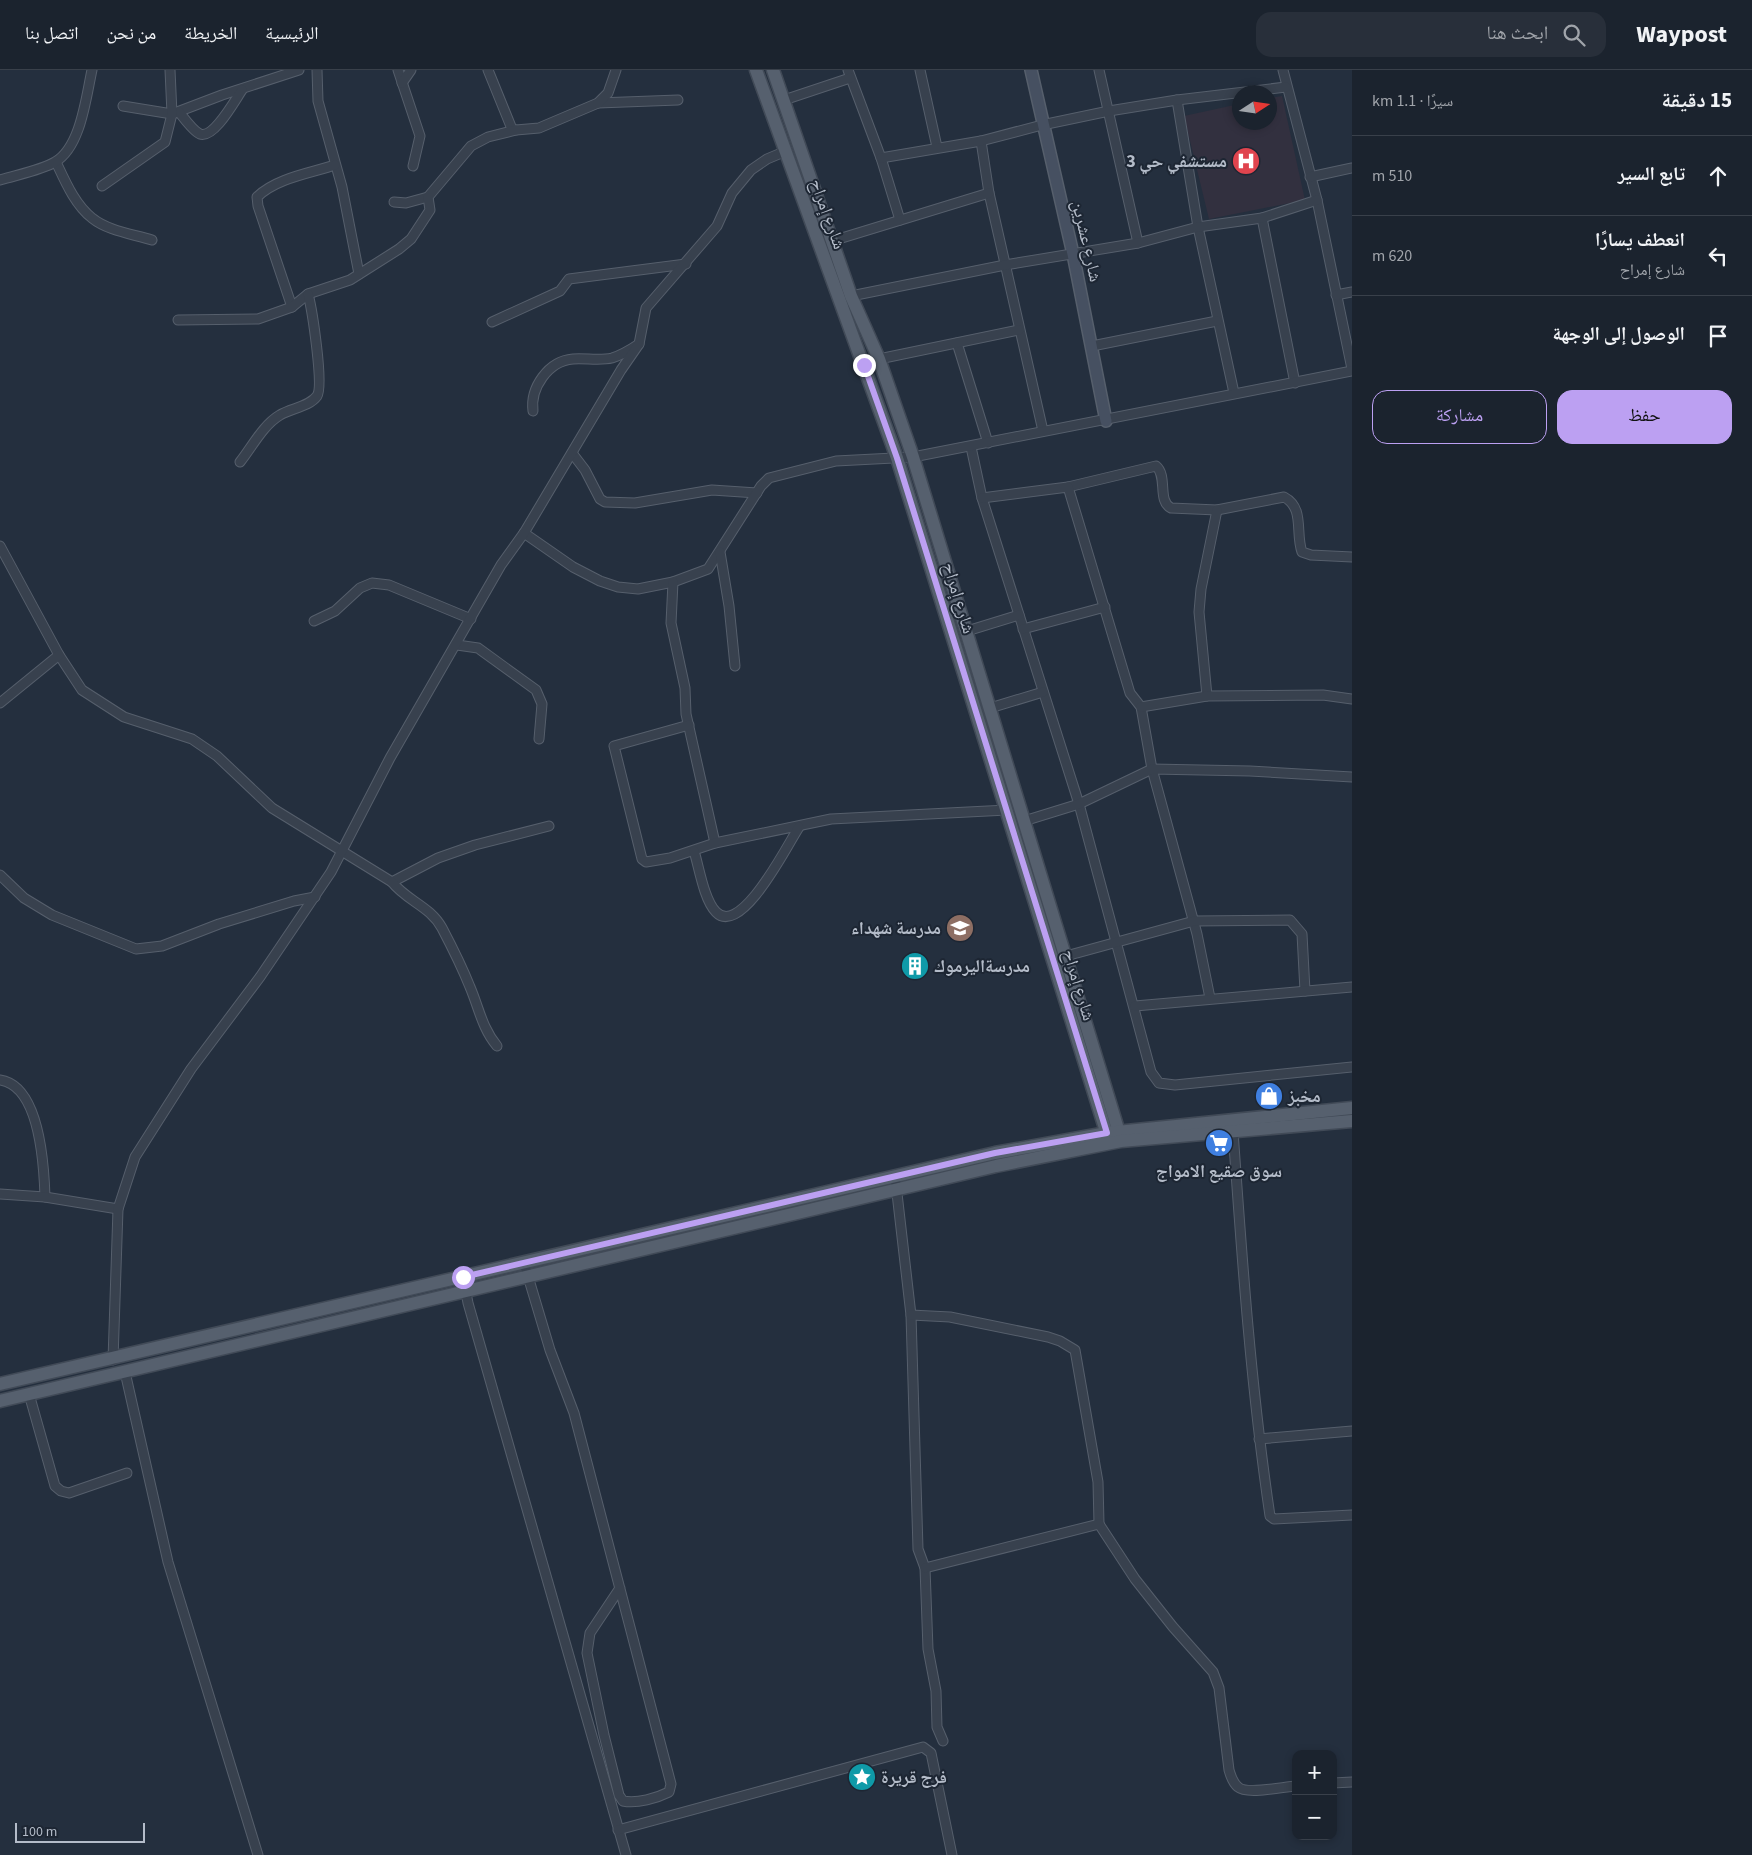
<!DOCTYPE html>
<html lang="ar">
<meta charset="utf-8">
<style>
:root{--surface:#1b232e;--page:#282f3a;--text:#f1f3f6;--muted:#a0a4aa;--line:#39404a;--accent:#bca0f2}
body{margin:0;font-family:"Source Sans 3","Noto Naskh Arabic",sans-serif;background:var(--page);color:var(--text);direction:rtl}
.controls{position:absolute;right:15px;bottom:15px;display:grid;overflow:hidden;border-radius:10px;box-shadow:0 2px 8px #0003}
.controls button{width:45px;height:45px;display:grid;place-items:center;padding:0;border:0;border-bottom:1px solid var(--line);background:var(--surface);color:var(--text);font:25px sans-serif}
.compass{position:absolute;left:1232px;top:15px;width:45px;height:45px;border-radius:50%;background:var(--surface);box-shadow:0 2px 8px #0003;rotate:78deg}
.scale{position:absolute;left:15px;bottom:12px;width:130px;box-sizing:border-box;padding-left:5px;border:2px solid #b4bcc9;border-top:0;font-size:14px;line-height:18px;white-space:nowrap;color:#b4bcc9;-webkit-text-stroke:4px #1d2633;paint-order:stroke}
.stop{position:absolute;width:15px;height:15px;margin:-11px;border:4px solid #bca0f2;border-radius:50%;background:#fff}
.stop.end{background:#bca0f2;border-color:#fff;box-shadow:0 1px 5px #0008}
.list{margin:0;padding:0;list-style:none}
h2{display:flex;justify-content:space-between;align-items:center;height:65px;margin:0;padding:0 20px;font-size:21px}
h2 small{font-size:16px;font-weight:400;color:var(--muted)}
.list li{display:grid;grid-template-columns:32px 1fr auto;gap:15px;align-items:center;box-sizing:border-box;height:80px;padding:0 20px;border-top:1px solid var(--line)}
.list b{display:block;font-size:19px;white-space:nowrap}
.list p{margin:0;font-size:16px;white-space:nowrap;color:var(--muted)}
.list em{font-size:16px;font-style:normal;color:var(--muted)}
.actions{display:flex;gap:10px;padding:15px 20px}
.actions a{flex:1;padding:11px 0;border:1px solid var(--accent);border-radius:15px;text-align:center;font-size:18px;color:var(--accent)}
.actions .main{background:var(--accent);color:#111}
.icon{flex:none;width:28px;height:28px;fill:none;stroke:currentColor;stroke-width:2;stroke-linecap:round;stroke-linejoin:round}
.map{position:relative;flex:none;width:1352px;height:1785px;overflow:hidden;direction:ltr}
header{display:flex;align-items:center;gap:30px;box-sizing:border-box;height:70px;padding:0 25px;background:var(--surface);border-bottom:1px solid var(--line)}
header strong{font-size:24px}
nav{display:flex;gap:28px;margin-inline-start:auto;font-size:18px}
.search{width:350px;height:45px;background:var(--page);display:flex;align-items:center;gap:12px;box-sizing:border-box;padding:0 18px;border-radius:15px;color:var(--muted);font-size:19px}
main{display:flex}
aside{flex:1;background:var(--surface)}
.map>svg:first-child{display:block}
.medical{fill:#32303f}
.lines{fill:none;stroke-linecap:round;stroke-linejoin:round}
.street-casing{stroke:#565f6c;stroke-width:11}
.secondary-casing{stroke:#565f6c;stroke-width:14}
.primary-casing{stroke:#414a57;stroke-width:15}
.street{stroke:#38414e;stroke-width:9}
.secondary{stroke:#465061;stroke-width:11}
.primary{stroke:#56606e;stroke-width:12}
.route{stroke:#bca0f2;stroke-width:6}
.labels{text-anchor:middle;stroke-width:4;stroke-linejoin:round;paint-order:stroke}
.poi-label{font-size:18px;font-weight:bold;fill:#b4bcc9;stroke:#1d2633;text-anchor:start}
.street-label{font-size:18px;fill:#b4bcc9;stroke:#1d2633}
</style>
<header>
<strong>Waypost</strong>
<div class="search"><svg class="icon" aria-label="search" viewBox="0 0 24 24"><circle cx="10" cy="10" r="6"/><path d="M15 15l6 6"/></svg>ابحث هنا</div>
<nav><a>الرئيسية</a><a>الخريطة</a><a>من نحن</a><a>اتصل بنا</a></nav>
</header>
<main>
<aside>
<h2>15 دقيقة<small>سيرًا · 1.1 km</small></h2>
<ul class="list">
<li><svg class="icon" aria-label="ahead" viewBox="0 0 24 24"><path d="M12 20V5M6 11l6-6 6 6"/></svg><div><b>تابع السير</b></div><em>510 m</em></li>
<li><svg class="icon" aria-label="left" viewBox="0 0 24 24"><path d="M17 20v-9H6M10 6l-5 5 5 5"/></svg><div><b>انعطف يسارًا</b><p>شارع إمراح</p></div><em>620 m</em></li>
<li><svg class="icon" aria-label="arrive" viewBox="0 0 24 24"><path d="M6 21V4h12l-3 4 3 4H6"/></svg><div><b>الوصول إلى الوجهة</b></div></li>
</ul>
<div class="actions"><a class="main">حفظ</a><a>مشاركة</a></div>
</aside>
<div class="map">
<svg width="1352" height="1785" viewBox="0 0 1352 1785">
<rect width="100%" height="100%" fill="#242f3e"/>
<!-- medical -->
<path class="medical" d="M 1282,26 L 1305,130 L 1209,149 L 1184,46 L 1239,34 L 1240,52 L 1270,52 L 1270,28 Z"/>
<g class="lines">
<defs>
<g id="street">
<path d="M 317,0 L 318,31 L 342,117 L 359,204"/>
<path d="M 398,0 L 420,66 L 413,96"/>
<path d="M 488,0 L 512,59 L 516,60"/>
<path d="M 848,0 L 881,88 L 900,150"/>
<path d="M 920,0 L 937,77"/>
<path d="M 1099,0 L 1138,173"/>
<path d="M 1283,0 L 1317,130 L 1352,299"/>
<path d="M 402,13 L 411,0"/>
<path d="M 784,30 L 850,8"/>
<path d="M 1177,30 L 1198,157 L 1234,323"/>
<path d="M 598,33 L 678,30"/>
<path d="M 123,36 L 172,44 L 222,25 L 299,0"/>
<path d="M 179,42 C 184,48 193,61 200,64 C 214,69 235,30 242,20"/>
<path d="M 981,71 L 989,123 L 1043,361"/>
<path d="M 881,88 L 981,71 L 1042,55 L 1109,41 L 1177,30 L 1286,17"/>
<path d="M 56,92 C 65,111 75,135 92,148 C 108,161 133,164 152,170"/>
<path d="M 1310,107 L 1352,98"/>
<path d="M 0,110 C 16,105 42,100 55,92 C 81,77 86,27 92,0"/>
<path d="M 102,116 L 165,72 L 172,44 L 170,0"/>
<path d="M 394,132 L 406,133 L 428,127"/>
<path d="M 1262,148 L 1295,313"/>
<path d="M 832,171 L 989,123"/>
<path d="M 1336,225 L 1352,222"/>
<path d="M 851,226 L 1005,195 L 1138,173 L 1198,157 L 1262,148 L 1317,130"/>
<path d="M 292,237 L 258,136 L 257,127 C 276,108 311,103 335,95"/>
<path d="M 178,250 L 258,249 L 292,237 L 308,224 L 350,210 L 399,179 L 411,169 L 430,140 L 428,127 L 471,76 L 488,67 L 516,60 L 539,58 L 598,33 L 608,23 L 616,0"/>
<path d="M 492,252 L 560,221 L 569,209 L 686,194"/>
<path d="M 957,273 L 988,373"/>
<path d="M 1092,276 L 1217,251"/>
<path d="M 879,289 L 1019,260"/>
<path d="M 533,341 C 530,318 548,291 573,289 C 586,288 600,291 612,288 C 622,285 630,280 639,274"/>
<path d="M 971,377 L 982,428 L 1079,734 L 1151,1002 L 1159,1013 L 1175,1015 L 1352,997"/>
<path d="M 572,383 L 585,400 L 600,429 L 605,432 L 635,433 L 712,420 L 757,423"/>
<path d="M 240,392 C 252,377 263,355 280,345 C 291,338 309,337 317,326 C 324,316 312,239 308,224"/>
<path d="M 1068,417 L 1156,396 C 1168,406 1157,431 1171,438 L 1217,440 L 1284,427 C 1305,438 1295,463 1302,482 L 1311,485 L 1352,487"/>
<path d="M 982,428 L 1068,417 L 1130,623 L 1141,637 L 1152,699 L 1197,864 L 1210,928"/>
<path d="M 524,463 L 573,497 L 600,511 L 618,517 L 638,519 L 673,512 L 708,499 L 761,416 L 769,408 L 836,391 L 913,387 L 1352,301"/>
<path d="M 0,476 L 59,585 L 82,620 L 124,647 L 192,669 L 217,686 L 272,738 L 392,812 L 438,788 L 475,775 L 549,756"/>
<path d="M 720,482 L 729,536 L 735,596"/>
<path d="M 673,512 L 671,553 L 685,618 L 686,644 L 715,773"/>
<path d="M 314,551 L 335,541 L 360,518 L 372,513 L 389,515 L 471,549"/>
<path d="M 1023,559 L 1105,537"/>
<path d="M 967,561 L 1019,545"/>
<path d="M 457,575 L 478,578 L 536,620 L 542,634 L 539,669"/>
<path d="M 1207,626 L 1199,542 L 1201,519 L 1217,440"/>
<path d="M 0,633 L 59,585"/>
<path d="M 1141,637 L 1207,626 L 1323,625 L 1352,629"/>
<path d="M 990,638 L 1043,622"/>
<path d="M 689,655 L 614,676 L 642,789 L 646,792 L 670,788 L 715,773 L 831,749 L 1007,740"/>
<path d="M 1024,751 L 1079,734 L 1152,699 L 1250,701 L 1352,707"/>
<path d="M 694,781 C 699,797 704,830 716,842 C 741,868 788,774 799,757"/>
<path d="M 0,805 L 24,828 L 52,845 L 136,879 L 162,876 L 219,854 L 294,831 L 315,827"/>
<path d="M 392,812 C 407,831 430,836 442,858 C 452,877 462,897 470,917 C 479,938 482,958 497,976"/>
<path d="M 1066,886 L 1194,851 L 1290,850 L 1302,864 L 1305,921"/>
<path d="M 1135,936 L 1352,917"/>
<path d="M 0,1010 C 40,1016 44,1095 45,1127"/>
<path d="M 1233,1061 C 1242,1189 1251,1318 1270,1446 L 1274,1449 L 1352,1445"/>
<path d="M 895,1106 L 911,1245 L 918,1479 L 925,1498 L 928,1579 L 936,1621 L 937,1657 L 943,1671"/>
<path d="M 0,1124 L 45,1127 L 118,1139"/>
<path d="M 524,1193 L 550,1280 L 574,1343 L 671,1714 L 669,1722 C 657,1728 637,1734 623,1731 L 619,1725 L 604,1665 L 587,1583 L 590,1563 L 620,1518"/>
<path d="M 463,1207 L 468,1233 L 626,1785"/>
<path d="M 911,1245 L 950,1247 L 1048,1267 L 1060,1271 L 1075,1280 L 1098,1412 L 1099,1454"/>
<path d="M 113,1290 L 118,1139 L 135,1087 L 191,999 L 260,907 L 331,802 L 390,688 L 501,495 L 524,463 L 621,300 L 639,274 L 646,238 L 717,156 L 732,123 L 751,100 L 767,89 L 786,81"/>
<path d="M 125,1302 L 168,1492 L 258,1785"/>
<path d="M 29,1324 L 55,1416 L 61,1421 L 69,1423 L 127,1403"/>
<path d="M 1259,1369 L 1352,1361"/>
<path d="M 925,1498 L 1099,1454 L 1135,1509 L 1173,1557 L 1213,1602 L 1219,1618 L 1229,1700 C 1231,1706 1232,1712 1238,1717 C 1247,1725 1282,1717 1296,1716"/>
<path d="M 1333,1713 L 1352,1712"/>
<path d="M 618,1760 L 923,1677 L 931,1683 L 952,1785"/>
</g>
<path id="secondary" d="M 1031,0 L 1073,184 L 1106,351"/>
<g id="primary">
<path d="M 756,0 L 897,388 L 1109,1071"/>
<path d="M 773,0 L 851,226 L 879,289 L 913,387 L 1121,1069"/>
<path d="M 0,1314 L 995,1083 L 1107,1063 L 1352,1038"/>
<path d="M 0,1331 L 996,1096 L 1121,1071 L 1352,1051"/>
</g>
</defs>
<!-- street casing -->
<use href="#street" class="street-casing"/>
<!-- secondary casing -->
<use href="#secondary" class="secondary-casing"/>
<!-- primary casing -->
<use href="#primary" class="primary-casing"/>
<!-- street -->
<use href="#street" class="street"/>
<!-- secondary -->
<use href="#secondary" class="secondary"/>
<!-- primary -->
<use href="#primary" class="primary"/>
</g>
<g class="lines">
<!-- route -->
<path class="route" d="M 463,1207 L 995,1083 L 1107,1063 L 897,388 L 864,295"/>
</g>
<!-- icons -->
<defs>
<symbol id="hospital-disc" viewBox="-11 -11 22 22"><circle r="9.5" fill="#e0444e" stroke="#1d2633"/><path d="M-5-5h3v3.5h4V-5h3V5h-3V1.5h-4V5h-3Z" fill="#fff"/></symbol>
<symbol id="school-disc" viewBox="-11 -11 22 22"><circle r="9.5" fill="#8d6e63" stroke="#1d2633"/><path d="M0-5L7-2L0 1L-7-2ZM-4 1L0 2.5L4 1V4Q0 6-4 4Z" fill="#fff"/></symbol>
<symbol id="building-disc" viewBox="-11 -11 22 22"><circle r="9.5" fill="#0f9aa8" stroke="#1d2633"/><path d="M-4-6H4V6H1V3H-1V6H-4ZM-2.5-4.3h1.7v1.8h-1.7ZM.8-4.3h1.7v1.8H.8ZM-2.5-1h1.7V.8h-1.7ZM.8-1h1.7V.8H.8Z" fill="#fff"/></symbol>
<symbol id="shop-disc" viewBox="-11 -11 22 22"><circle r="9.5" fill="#3f7fe0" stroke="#1d2633"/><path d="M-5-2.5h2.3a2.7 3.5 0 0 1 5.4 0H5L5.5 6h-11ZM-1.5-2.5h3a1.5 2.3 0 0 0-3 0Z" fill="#fff"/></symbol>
<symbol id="supermarket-disc" viewBox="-11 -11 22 22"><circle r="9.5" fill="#3f7fe0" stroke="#1d2633"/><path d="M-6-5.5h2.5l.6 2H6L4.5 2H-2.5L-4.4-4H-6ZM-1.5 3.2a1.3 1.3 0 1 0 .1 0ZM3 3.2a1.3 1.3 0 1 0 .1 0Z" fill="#fff"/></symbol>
<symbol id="sight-disc" viewBox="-11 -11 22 22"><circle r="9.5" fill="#0f9aa8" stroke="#1d2633"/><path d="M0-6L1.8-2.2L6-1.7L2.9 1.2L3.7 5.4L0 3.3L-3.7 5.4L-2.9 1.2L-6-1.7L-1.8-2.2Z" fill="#fff"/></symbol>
</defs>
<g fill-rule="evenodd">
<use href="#hospital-disc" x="1230" y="75" width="32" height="32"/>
<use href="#school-disc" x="944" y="842" width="32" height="32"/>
<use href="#building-disc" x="899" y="880" width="32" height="32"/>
<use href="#shop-disc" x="1253" y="1010" width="32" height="32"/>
<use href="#supermarket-disc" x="1203" y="1057" width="32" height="32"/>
<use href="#sight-disc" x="846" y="1691" width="32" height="32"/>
</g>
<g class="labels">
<!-- poi labels -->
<g class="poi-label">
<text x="1227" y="97" text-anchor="end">مستشفي حي 3</text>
<text x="941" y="864" text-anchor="end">مدرسة شهداء</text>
<text x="934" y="902">مدرسةاليرموك</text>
<text x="1288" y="1032">مخبز</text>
<text x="1219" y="1107" text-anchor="middle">سوق صقيع الامواج</text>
<text x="881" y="1713">فرج قريرة</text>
</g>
<!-- street labels -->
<g class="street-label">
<text transform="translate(828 144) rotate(70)" y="6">شارع إمراح</text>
<text transform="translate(1087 171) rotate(77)" y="6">شارع عشرين</text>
<text transform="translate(959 528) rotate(73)" y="6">شارع إمراح</text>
<text transform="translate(1079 915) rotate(73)" y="6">شارع إمراح</text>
</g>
</g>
</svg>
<div class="controls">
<button>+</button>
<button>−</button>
</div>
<svg class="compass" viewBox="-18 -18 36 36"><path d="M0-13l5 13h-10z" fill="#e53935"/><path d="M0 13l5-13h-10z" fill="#a0a4aa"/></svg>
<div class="scale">100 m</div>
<div class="stop" style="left:463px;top:1207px"></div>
<div class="stop end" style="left:864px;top:295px"></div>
</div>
</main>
